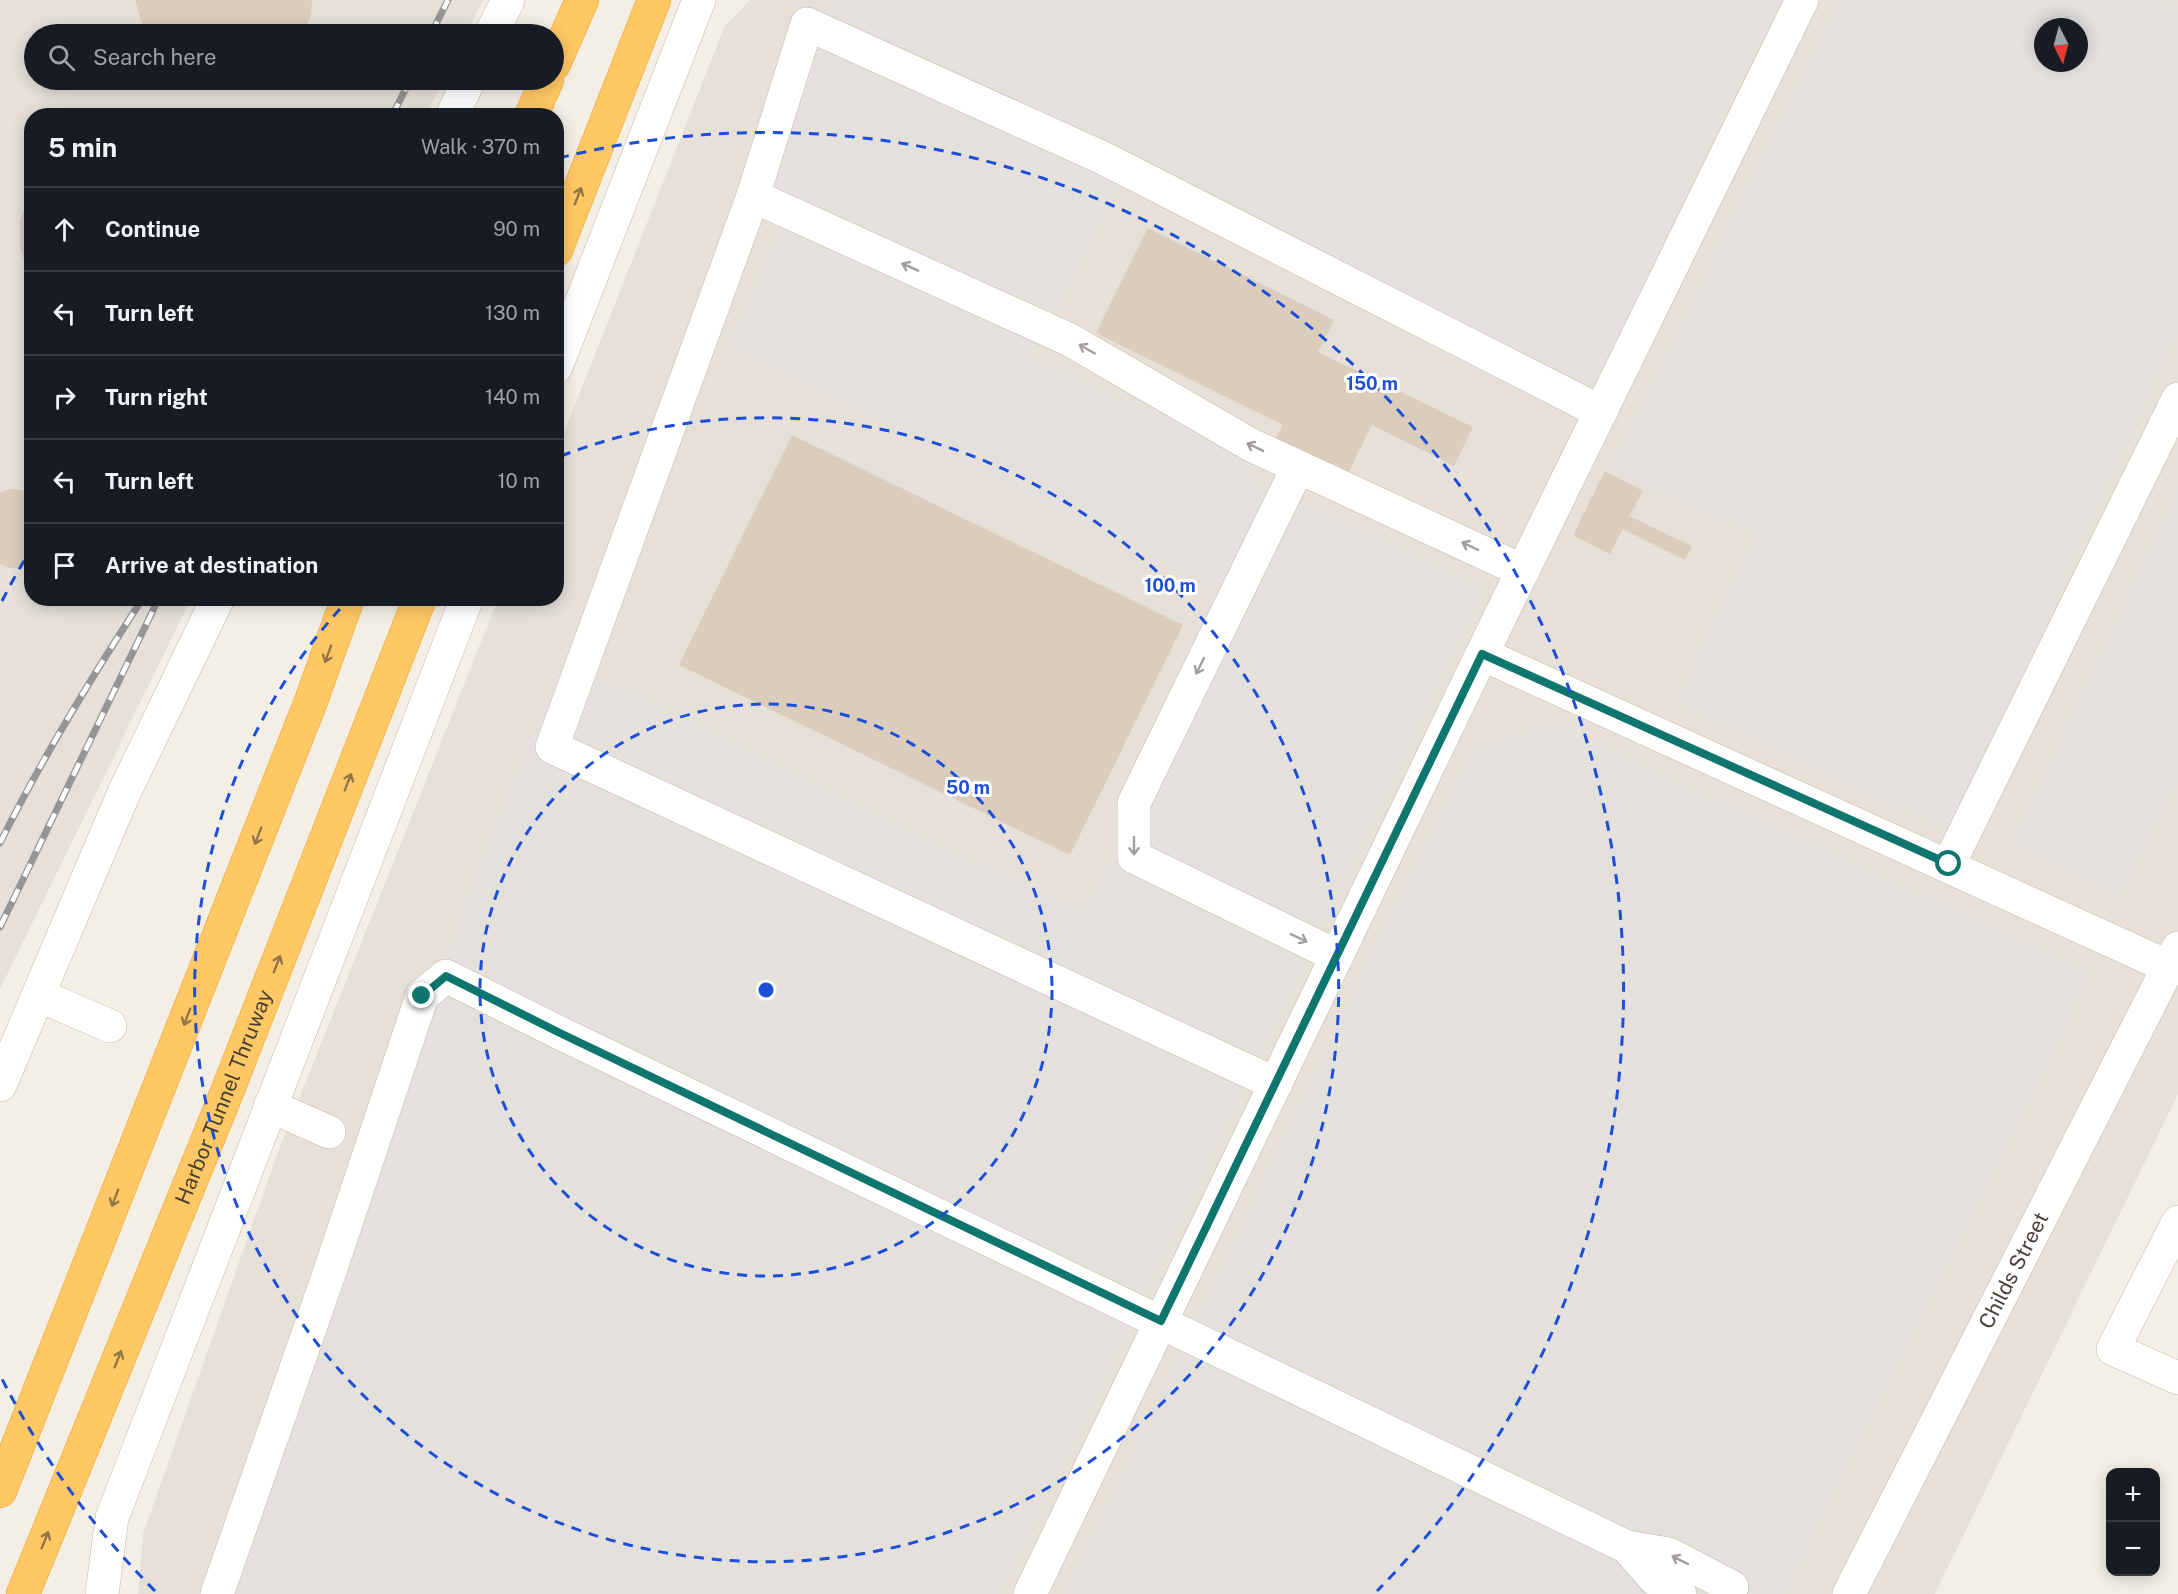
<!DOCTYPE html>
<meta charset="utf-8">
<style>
:root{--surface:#171b24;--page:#20242c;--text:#f1f3f6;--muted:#9ea1a6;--line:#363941}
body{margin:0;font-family:"Public Sans",sans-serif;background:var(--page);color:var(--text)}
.controls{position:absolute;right:18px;bottom:18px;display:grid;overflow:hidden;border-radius:12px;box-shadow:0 3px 15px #0003}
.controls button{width:54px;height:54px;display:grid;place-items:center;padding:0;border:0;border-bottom:2px solid var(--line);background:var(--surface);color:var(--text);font:30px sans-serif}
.compass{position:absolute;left:2034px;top:18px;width:54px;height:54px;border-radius:50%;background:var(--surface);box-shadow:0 3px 15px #0003;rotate:174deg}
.stop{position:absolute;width:18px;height:18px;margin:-14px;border:4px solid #0f766e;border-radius:50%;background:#fff}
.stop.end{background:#0f766e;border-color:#fff;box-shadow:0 2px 6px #0008}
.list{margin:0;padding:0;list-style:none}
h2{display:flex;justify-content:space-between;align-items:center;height:78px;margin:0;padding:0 24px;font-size:26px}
h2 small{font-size:20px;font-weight:400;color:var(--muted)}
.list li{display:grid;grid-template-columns:39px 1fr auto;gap:18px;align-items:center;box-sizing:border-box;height:84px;padding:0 24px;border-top:2px solid var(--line)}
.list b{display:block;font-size:22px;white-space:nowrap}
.list em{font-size:20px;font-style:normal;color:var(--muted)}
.icon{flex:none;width:33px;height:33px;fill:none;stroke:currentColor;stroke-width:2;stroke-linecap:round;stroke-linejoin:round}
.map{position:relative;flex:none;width:2178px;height:1594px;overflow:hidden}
.search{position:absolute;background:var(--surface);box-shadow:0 3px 15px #0003;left:24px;top:24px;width:540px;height:66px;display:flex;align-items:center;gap:15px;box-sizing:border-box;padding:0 21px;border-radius:33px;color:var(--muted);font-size:22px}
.panel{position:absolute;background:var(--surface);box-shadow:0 3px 15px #0003;left:24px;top:108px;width:540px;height:498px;border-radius:24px}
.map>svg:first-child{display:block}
.industrial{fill:#e6e0d9;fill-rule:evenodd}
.parking{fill:#e4e1dd;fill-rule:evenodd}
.building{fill:#dacdbb}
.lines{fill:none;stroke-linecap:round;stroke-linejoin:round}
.minor-casing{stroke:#c1b7a6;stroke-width:34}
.highway-casing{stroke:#f0a023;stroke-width:34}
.minor{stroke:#fff;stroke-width:33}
.highway{stroke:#ffc864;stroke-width:33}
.rail-casing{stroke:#959595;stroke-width:7}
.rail{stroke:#fff;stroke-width:4.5;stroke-dasharray:14;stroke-linecap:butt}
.oneway{stroke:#917647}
.oneway2{stroke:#a39f99}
.route{stroke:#0f766e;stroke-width:8}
.ring{fill:none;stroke:#1d4ed8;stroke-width:3;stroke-dasharray:10 8}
.labels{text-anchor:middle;stroke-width:6;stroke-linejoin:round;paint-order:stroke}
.street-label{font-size:21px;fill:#473f33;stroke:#fff}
.centre{fill:#1d4ed8;stroke:#fff;stroke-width:3}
.ring-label{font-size:18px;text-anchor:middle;font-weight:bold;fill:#1d4ed8;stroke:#fff;stroke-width:6;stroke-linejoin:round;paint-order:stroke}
</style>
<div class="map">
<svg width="2178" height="1594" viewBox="0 0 2178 1594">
<rect width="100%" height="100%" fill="#f4efe4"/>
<!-- industrial -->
<g class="industrial">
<path d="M 0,0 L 483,0 L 466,34 L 34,34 L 34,80 L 444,80 L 426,115 L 32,116 L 32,598 L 191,599 L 0,989 Z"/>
<path d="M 750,0 L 2178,0 L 2178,1094 L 1935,1594 L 138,1594 L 143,1534 L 278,1152 L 498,599 L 556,598 L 557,450 L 725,26 ZM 2043,27 L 2079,27 L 2079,63 L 2043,63 Z"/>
</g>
<!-- parking -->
<g class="parking">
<path d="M 830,0 L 1779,0 L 1588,395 L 1131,166 L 1030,359 L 1252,453 L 1246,477 L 1486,588 L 1002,1594 L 226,1594 L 480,861 L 564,660 L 1084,914 L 1242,600 L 728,346 L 792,201 L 743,183 Z"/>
<path d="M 1838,0 L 2157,0 L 2178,10 L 2178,333 L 1949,832 L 1676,702 L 1754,534 L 1609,470 ZM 2043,27 L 2079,27 L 2079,63 L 2043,63 Z"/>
<path d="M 2178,487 L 2178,783 L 2122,898 L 2011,844 Z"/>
<path d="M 1552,723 L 2092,973 L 1786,1594 L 1063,1594 L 1469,753 Z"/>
</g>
<!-- building -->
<g class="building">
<path d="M 135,0 L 312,0 L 311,15 L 303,34 L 145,34 Z"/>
<path d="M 205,80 L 243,80 L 231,83 Z"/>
<path d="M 32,187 L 32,284 L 20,248 L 20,221 Z"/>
<path d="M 1148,228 L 1334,320 L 1318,352 L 1473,427 L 1454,466 L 1372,425 L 1345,479 L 1273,444 L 1283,425 L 1096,333 Z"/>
<path d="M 792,435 L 1183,625 L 1070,855 L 679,665 Z"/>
<path d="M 1605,471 L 1643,491 L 1629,516 L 1692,546 L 1685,560 L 1623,529 L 1610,554 L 1573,535 Z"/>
<path d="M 12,489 L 32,492 L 32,565 L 24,568 L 10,568 L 0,564 L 0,492 Z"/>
</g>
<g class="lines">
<defs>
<g id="minor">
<path d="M 491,34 L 508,0"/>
<path d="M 452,116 L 469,80"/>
<path d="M 753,196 L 552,747 L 1276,1084"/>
<path d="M 556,367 L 699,0"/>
<path d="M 1298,467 L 1134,803 L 1134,857 L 1337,956"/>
<path d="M 1523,571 L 1251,445 L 1070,340 L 753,196 L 807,24 L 1103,158 L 1601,412"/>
<path d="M 1482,654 L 2169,967"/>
<path d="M 1949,864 L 2178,399"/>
<path d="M 38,995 L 110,1026"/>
<path d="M 0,1085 L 123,795 L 218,598"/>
<path d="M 270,1106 L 329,1132"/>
<path d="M 2178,1222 L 2113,1349 L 2178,1378"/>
<path d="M 102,1594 L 112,1518 L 467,598"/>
<path d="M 217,1594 L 330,1271 L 422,996 L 446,976 L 562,1034 L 1627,1547"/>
<path d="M 1030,1594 L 1482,654 L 1802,0"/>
<path d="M 1680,1594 L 1654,1578 L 1627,1547 L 1669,1554 L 1732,1587"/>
<path id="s1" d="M 1849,1594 L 2178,948"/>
</g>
<g id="highway">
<path d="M 554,64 L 582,0"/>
<path d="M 531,116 L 547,80"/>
<path d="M 556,250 L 654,0"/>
<path d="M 0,1491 L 311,701 L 348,598"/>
<path id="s2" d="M 23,1594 L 227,1092 L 420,598"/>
</g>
</defs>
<!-- minor casing -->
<use href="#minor" class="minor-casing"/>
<!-- highway casing -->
<use href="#highway" class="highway-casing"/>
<!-- minor -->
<use href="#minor" class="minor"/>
<!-- highway -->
<use href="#highway" class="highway"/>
<defs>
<g id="rail">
<path d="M 431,34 L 448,0"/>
<path d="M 392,116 L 410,80"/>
<path d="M 0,843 C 42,758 91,678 143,598"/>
<path d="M 0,927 L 159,598"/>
</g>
</defs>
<!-- rail casing -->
<use href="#rail" class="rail-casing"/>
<!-- rail -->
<use href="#rail" class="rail"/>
</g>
<!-- one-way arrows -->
<defs><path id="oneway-shaft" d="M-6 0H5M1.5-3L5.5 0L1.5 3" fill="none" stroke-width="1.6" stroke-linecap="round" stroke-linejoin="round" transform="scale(1.5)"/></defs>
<g class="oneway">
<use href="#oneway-shaft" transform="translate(578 196) rotate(-69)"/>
<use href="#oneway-shaft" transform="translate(328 654) rotate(110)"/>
<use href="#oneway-shaft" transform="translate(348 782) rotate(-69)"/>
<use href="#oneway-shaft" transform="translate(258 836) rotate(111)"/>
<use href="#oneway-shaft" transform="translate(277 964) rotate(-69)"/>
<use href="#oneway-shaft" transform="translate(187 1017) rotate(111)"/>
<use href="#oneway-shaft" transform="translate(115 1198) rotate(111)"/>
<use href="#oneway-shaft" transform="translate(118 1359) rotate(-68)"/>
<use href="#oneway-shaft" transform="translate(45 1540) rotate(-68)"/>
</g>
<g class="oneway2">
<use href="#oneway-shaft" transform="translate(910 267) rotate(-156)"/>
<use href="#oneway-shaft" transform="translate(1087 349) rotate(-150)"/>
<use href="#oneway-shaft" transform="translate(1255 447) rotate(-154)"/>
<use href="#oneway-shaft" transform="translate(1470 546) rotate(-155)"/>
<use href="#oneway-shaft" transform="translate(1200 666) rotate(116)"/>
<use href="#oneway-shaft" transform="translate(1134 846) rotate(90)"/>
<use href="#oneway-shaft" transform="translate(1299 938) rotate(26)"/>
<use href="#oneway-shaft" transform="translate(1680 1560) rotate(-153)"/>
</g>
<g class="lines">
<!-- route -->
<path class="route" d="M 422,996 L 446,976 L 562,1034 L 1161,1321 L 1482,654 L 1949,864"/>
</g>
<!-- distance rings -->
<g class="ring">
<circle cx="766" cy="990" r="286"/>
<path d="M561 456A572 572 0 1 1 348 600"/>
<path d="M155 1591A857 857 0 0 1 2 1379M2 601A857 857 0 0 1 31 549M559 158A857 857 0 0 1 1377 1591"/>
</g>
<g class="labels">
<!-- street labels -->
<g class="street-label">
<text dy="7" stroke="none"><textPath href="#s2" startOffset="536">Harbor Tunnel Thruway</textPath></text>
<text dy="7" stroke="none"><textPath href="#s1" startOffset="363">Childs Street</textPath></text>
</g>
</g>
<circle cx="766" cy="990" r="9" class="centre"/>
<g class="ring-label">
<text x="1372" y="390">150 m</text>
<text x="1170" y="592">100 m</text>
<text x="968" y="794">50 m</text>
</g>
</svg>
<div class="controls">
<button>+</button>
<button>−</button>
</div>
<svg class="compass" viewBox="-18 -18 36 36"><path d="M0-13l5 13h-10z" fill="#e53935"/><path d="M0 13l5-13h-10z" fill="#9ea1a6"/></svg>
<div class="stop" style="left:1949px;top:864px"></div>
<div class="stop end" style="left:422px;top:996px"></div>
<div class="search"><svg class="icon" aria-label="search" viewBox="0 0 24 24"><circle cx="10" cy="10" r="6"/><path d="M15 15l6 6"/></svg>Search here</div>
<section class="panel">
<h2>5 min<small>Walk · 370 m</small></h2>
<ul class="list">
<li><svg class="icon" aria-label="ahead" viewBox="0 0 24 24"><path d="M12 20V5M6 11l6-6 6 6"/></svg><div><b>Continue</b></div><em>90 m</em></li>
<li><svg class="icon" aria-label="left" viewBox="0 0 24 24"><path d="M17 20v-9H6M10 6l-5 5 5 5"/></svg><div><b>Turn left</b></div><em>130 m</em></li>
<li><svg class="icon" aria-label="right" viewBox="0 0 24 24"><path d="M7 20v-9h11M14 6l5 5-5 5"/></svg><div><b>Turn right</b></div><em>140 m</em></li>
<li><svg class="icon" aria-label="left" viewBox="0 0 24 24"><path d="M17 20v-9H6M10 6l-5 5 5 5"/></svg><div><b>Turn left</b></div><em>10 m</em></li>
<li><svg class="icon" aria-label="arrive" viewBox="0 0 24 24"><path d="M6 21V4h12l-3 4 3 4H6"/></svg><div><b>Arrive at destination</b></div></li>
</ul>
</section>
</div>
